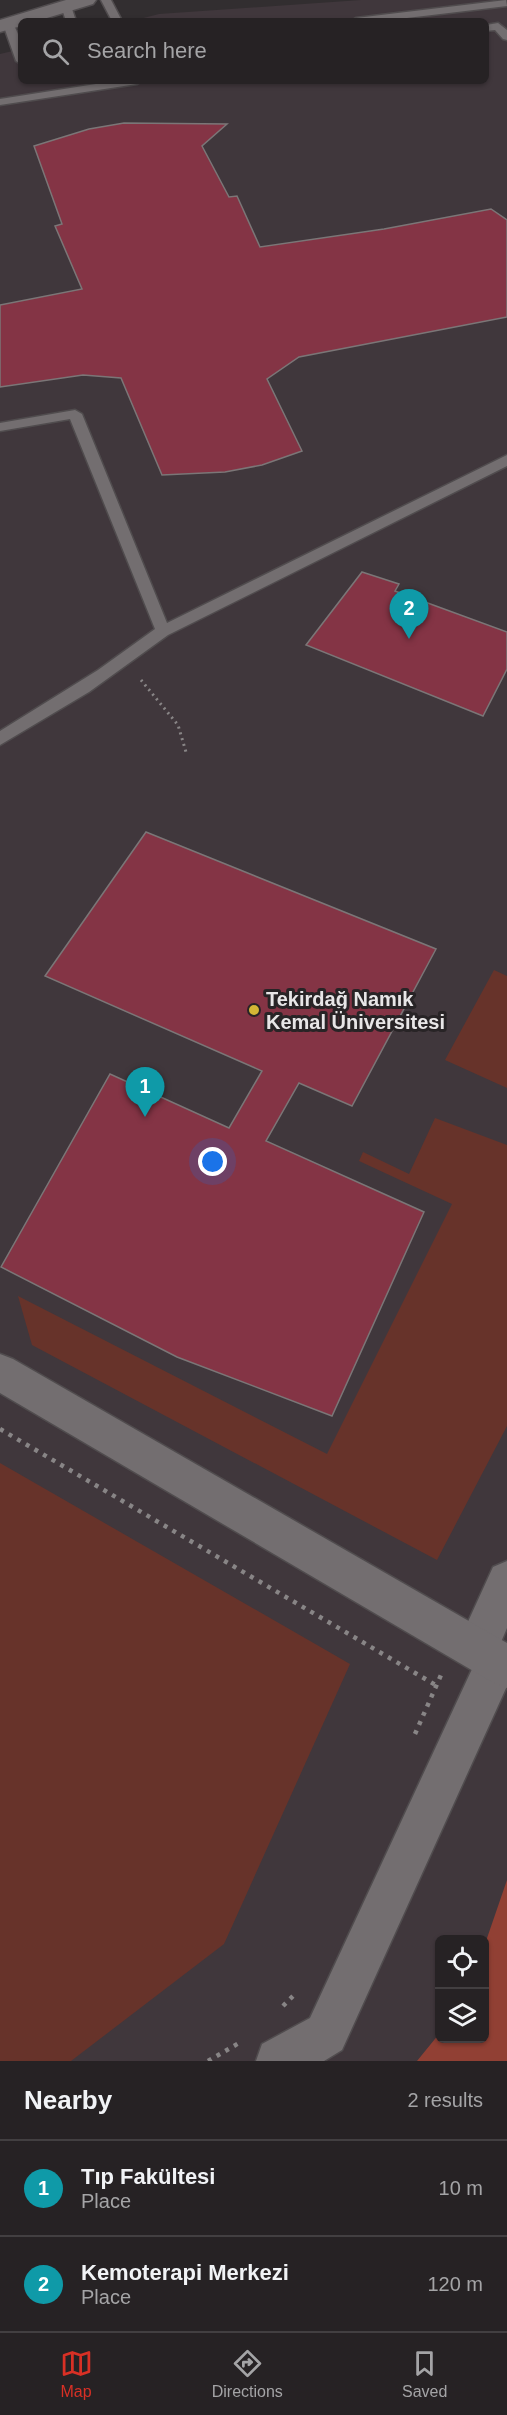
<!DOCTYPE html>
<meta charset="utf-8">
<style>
:root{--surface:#262224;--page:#2e2a2c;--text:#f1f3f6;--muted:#a4a4a6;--line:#423f41;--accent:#d93025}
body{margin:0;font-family:Arial,sans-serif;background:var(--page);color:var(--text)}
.controls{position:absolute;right:18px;bottom:18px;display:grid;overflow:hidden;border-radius:9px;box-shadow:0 2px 4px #0004}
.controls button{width:54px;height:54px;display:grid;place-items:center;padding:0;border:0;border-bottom:2px solid var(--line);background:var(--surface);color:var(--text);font:30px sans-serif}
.you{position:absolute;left:213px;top:1162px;width:21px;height:21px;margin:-15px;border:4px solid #fff;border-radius:50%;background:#1a73e8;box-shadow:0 0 0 9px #1a73e833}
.badge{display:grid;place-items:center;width:39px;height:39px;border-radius:50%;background:var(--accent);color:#fff;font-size:20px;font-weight:700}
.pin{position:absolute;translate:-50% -50px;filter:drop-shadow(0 2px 3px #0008)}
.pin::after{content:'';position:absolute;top:32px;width:21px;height:18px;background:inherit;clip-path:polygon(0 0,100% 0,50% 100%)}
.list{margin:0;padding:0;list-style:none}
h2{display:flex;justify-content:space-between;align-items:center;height:78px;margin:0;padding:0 24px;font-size:26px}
h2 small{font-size:20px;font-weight:400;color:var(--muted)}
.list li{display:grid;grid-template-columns:39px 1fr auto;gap:18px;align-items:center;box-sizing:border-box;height:96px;padding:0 24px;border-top:2px solid var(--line)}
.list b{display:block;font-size:22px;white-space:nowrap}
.list p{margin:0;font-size:20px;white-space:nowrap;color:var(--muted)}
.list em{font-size:20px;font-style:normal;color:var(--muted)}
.icon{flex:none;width:33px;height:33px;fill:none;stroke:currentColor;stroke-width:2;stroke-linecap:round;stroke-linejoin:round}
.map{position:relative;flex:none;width:507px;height:2061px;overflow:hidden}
.search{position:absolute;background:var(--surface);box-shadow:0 2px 4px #0004;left:18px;right:18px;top:18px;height:66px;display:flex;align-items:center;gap:15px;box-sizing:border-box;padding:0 21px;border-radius:9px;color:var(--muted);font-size:22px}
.sheet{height:270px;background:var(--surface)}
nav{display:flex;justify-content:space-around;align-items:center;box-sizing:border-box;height:84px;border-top:2px solid var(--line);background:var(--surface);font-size:16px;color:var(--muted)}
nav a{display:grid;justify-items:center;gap:3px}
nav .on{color:var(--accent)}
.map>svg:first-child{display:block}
.built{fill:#40373c;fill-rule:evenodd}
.green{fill:#67332a}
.forest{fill:#914034}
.building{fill:#843445;stroke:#7b7677;stroke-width:1.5}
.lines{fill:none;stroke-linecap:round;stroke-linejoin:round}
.service-casing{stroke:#504c4e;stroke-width:3}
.minor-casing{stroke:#504c4e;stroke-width:3}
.tertiary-casing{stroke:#504c4e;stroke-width:3}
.path-far1{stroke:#888586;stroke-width:3;stroke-dasharray:2 4;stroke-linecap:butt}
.path{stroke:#888586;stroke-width:4.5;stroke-dasharray:4 6;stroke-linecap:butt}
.service{fill:#736e70;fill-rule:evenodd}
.minor{fill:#736e70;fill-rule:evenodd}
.tertiary{fill:#736e70;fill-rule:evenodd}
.poi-dot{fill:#d4b635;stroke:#282426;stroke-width:2}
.labels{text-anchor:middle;stroke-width:6;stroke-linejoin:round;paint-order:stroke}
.poi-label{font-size:20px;font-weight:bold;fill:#e8e6e7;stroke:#282426;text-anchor:start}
</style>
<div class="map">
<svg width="507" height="2061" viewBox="0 0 507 2061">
<rect width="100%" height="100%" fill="#322e30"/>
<!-- built -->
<path class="built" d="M 361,0 L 507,0 L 507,2061 L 0,2061 L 0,54 L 21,49 L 21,81 L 486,81 L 486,21 L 132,21 L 159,14 ZM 440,1940 L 484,1940 L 484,2038 L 440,2038 Z"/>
<!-- green -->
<g class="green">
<path d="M 494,970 L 507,976 L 507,1088 L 445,1060 Z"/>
<path d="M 435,1118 L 507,1145 L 507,1426 L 437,1560 L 32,1345 L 18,1296 L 327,1454 L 452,1204 L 359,1161 L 363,1152 L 409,1174 Z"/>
<path d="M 0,1463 L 350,1664 L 224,1944 L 71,2061 L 0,2061 Z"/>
</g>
<!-- forest -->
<path class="forest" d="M 507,1880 L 507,2061 L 417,2061 L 439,2034 L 440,2038 L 484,2038 L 485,1944 Z"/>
<!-- building -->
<g class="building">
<path d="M 124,123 L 227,124 L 202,146 L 229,197 L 237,196 L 260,247 L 384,229 L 491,209 L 507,220 L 507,317 L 299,357 L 267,379 L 302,451 L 262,465 L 225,472 L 162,475 L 121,378 L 83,375 L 0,387 L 0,305 L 82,289 L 55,226 L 62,224 L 34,146 L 89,129 Z"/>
<path d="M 362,572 L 399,584 L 395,591 L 507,632 L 507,669 L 483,716 L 306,645 Z"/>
<path d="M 146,832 L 436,949 L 352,1106 L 299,1083 L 266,1141 L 424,1212 L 332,1416 L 177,1357 L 1,1267 L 110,1074 L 229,1128 L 262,1071 L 45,976 Z"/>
</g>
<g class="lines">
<defs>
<g id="service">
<path d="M 101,0 L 111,0 L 122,21 L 112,21 Z"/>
<path d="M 506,0 L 507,6 L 382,21 L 351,21 L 356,18 Z"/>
<path d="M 66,3 L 71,6 L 76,21 L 66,21 L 61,6 Z"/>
<path d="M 8,21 C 21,27 21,51 21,64 L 16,61 L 3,24 Z"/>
<path d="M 498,23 L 507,30 L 507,40 L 503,39 L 495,30 L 486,31 L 486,25 Z"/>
<path d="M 115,81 L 142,81 L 137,84 L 0,105 L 0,99 Z"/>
<path d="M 75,410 L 82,414 L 167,623 L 507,455 L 507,466 L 168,635 L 89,692 L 0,745 L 0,731 L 98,670 L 155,629 L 70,419 L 0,431 L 0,423 Z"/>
</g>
<g id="minor">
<path d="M 66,0 L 96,0 L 93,4 L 37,21 L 21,21 L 21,26 L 0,32 L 0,20 Z"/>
<path d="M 507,1561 L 507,1628 L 501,1642 L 507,1644 L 507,1686 L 342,2050 L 324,2061 L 256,2061 L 262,2044 L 310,2018 L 473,1667 L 462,1663 L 456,1648 L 493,1567 Z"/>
</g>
<path id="tertiary" d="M 0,1354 L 13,1359 L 507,1643 L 507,1688 L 492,1682 L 0,1393 Z"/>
</defs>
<!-- service casing -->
<use href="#service" class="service-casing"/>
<!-- minor casing -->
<use href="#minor" class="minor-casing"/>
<!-- tertiary casing -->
<use href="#tertiary" class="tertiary-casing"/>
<!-- path-far1 -->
<path class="path-far1" d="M 141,680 L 178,725 L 186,752"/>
<!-- path -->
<g class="path">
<path d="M 0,1429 L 439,1687"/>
<path d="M 415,1734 L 441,1675"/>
<path d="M 283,2006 L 295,1994"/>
<path d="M 208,2061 L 239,2043"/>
</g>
<!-- service -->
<use href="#service" class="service"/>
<!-- minor -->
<use href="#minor" class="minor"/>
<!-- tertiary -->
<use href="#tertiary" class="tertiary"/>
</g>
<!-- markers -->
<circle class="poi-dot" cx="254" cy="1010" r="6"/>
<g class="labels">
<!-- poi labels -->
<g class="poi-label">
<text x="266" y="1006">Tekirdağ Namık<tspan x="266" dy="23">Kemal Üniversitesi</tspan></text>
</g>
</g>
</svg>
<div class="controls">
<button><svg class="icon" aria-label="locate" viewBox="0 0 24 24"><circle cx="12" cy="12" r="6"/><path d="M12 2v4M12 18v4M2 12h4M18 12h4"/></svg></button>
<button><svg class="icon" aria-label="layers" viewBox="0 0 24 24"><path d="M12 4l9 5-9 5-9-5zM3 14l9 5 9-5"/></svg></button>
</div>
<div class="you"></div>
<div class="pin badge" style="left:145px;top:1117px;background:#0f9aa8">1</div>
<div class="pin badge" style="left:409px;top:639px;background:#0f9aa8">2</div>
<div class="search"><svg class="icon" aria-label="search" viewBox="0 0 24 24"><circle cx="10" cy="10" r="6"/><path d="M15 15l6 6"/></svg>Search here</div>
</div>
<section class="sheet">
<h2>Nearby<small>2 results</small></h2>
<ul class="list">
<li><span class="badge" style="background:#0f9aa8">1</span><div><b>Tıp Fakültesi</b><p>Place</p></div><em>10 m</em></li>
<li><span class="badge" style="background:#0f9aa8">2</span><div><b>Kemoterapi Merkezi</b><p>Place</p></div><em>120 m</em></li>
</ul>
</section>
<nav>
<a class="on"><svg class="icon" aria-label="map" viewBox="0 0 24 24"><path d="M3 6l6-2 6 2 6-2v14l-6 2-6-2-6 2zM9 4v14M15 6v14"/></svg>Map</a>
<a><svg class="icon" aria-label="directions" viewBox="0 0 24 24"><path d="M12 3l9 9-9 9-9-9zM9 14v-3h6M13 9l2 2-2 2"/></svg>Directions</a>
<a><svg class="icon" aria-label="saved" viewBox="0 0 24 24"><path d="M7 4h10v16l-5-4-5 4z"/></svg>Saved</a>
</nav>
